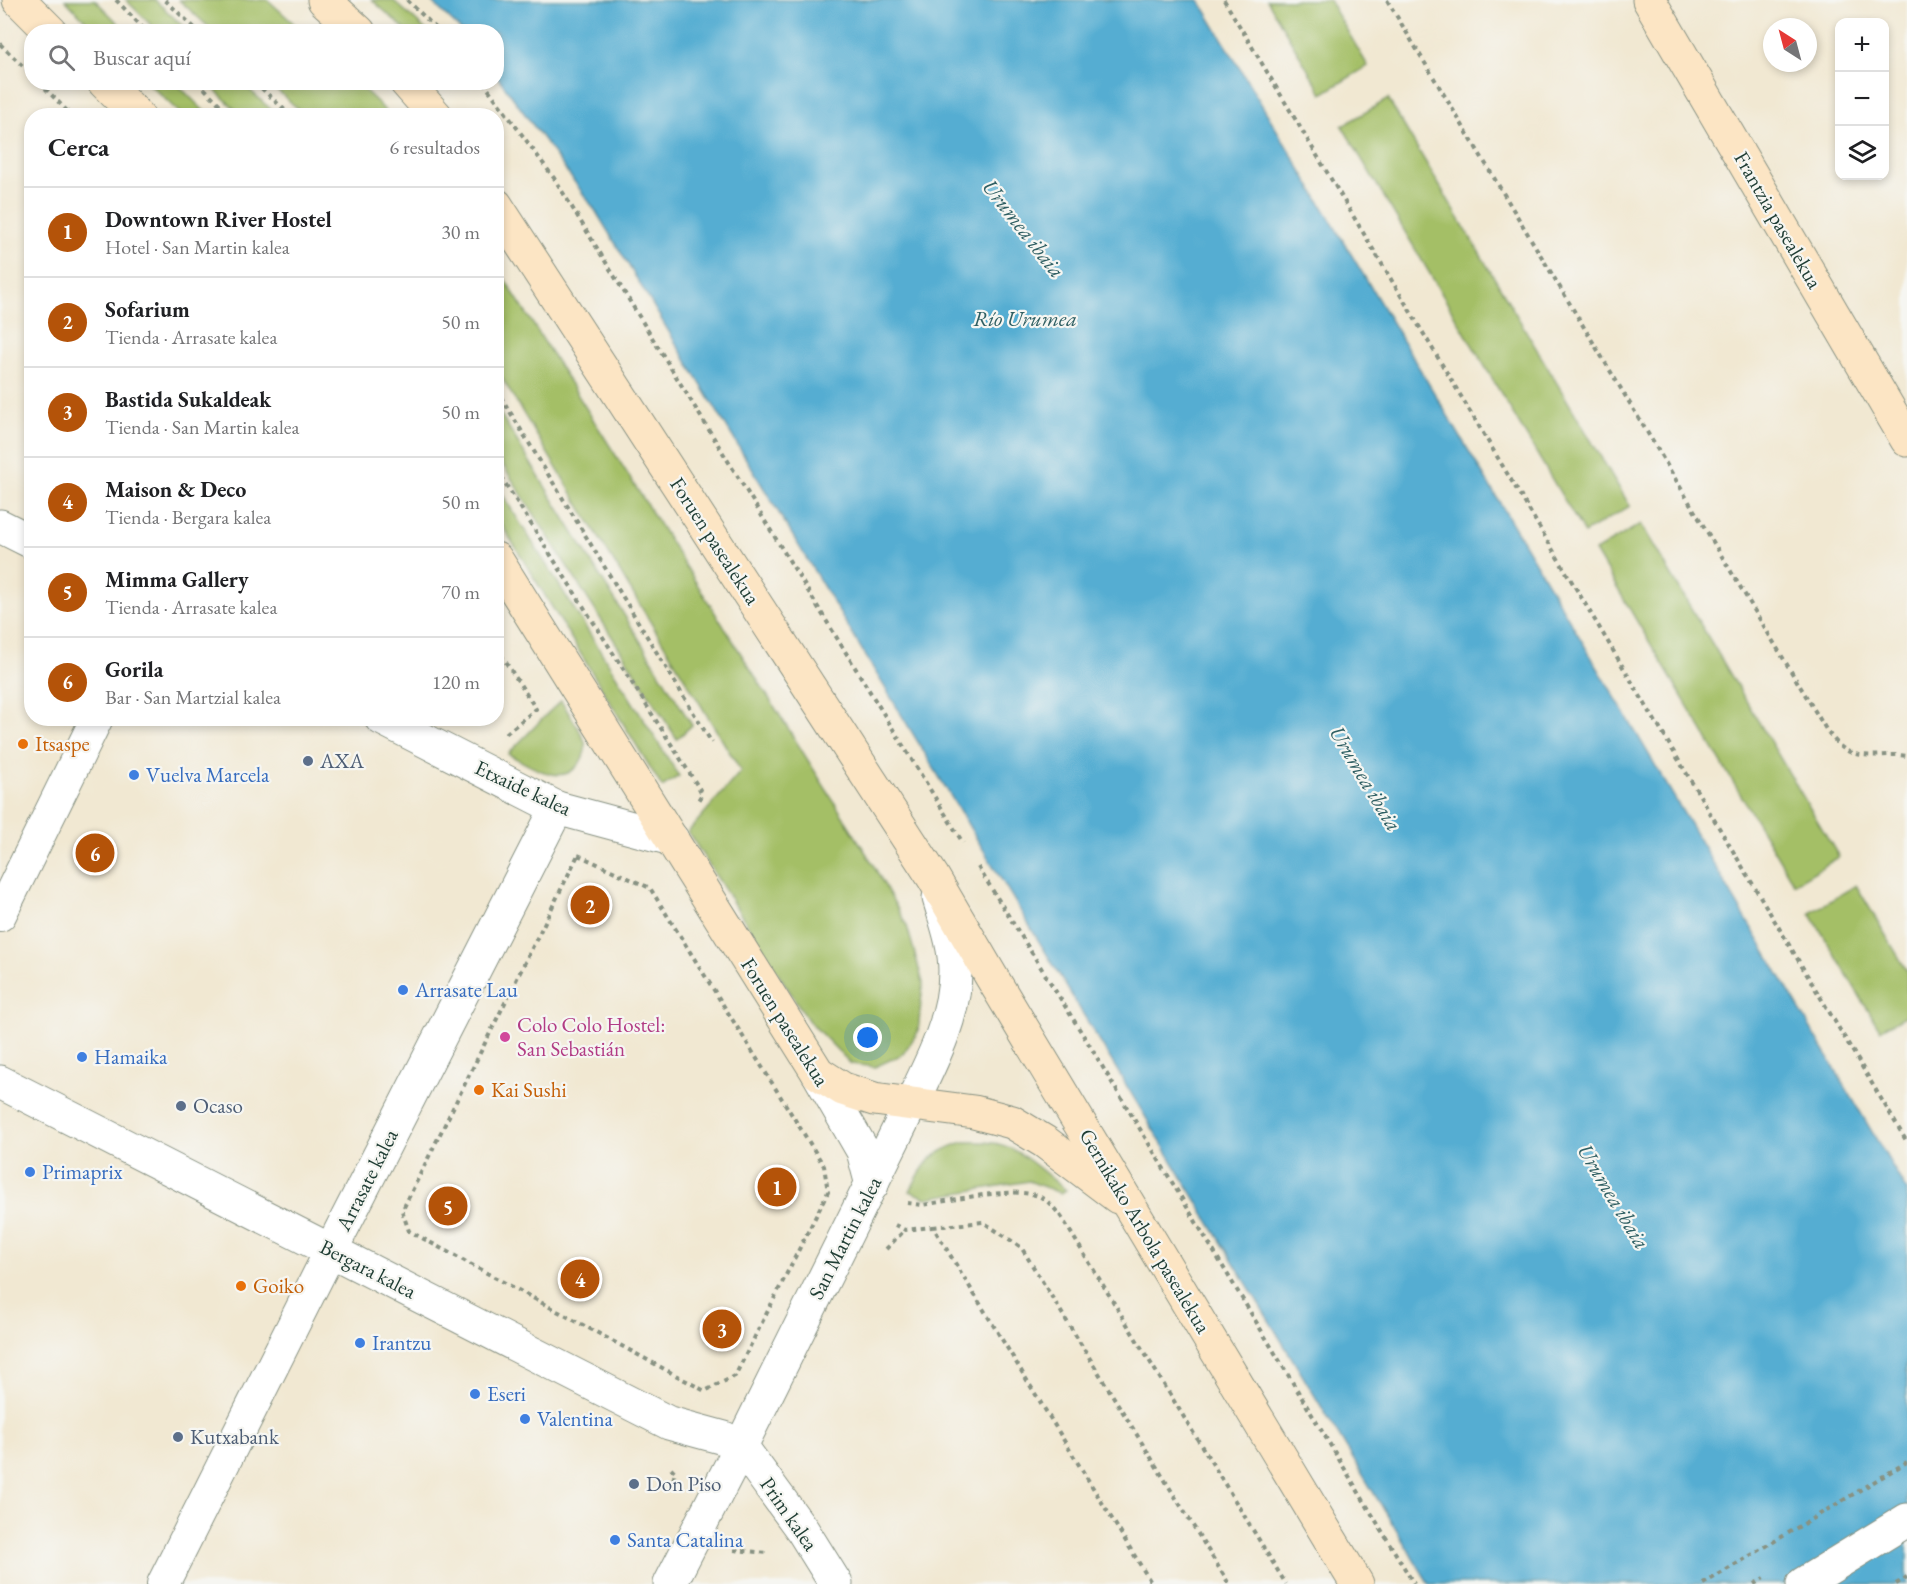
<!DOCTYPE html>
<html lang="es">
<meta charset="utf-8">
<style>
:root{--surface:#fff;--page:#f6f6f6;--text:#202124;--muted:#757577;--line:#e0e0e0;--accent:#b45309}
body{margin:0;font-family:"EB Garamond",serif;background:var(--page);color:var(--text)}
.controls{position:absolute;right:18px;top:18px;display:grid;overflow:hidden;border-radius:12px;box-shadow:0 3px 9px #0003}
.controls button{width:54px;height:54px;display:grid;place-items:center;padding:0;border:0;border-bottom:2px solid var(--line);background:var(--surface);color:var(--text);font:30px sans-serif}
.compass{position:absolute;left:1763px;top:18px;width:54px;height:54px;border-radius:50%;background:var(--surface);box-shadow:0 3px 9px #0003;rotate:324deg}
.you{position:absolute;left:868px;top:1038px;width:21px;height:21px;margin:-15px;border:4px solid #fff;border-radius:50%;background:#1a73e8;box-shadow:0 0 0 9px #1a73e833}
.badge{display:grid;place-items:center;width:39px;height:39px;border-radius:50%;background:var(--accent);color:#fff;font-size:20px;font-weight:700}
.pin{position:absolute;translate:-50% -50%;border:3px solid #fff;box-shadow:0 2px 6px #0006}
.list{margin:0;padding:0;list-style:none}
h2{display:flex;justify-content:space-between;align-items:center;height:78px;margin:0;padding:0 24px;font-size:26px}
h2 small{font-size:20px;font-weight:400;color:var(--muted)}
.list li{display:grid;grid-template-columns:39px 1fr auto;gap:18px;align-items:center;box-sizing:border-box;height:90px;padding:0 24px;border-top:2px solid var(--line)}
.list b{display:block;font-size:22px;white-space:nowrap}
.list p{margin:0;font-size:20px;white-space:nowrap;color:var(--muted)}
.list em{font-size:20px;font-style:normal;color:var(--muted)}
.icon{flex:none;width:33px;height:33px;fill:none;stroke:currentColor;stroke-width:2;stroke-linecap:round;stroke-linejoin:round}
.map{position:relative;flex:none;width:1907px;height:1584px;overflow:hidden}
.search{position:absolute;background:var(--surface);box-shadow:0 3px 9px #0003;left:24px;top:24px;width:480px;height:66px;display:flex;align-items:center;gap:15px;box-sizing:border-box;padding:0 21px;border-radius:24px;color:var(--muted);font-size:22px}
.panel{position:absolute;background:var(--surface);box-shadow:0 3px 9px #0003;left:24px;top:108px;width:480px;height:618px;border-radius:24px}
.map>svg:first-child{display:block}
.green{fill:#a4bf66;stroke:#627e4d;stroke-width:1.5}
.water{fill:#55add2;stroke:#3a7583;stroke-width:1.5}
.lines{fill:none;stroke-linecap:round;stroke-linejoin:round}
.pedestrian-casing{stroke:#889283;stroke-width:34}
.minor-casing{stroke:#889283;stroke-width:35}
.tertiary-casing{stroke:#889283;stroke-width:35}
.secondary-casing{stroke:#889283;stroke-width:35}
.path{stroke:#889283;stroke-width:4;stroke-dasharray:4.5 4.5;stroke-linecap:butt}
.pedestrian{stroke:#fff;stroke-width:32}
.minor{stroke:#fff;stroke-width:33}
.tertiary{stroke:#fff;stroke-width:33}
.secondary{stroke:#fce5c4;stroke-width:33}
.food-dot{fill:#e8710a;stroke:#f6f6f2;stroke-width:2}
.service-dot{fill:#5c6f8a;stroke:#f6f6f2;stroke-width:2}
.shop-dot{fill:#3f7fe0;stroke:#f6f6f2;stroke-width:2}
.hotel-dot{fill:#d1479c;stroke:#f6f6f2;stroke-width:2}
.labels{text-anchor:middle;stroke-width:4.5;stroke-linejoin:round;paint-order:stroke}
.street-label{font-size:21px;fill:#1f3d34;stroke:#f6f6f2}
.food-label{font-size:21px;fill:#c56008;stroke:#f6f6f2;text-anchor:start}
.service-label{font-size:21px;fill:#4e5e75;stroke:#f6f6f2;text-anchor:start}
.shop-label{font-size:21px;fill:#366cbe;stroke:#f6f6f2;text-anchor:start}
.hotel-label{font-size:21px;fill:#b23c85;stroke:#f6f6f2;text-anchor:start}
.water-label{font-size:22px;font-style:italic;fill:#2f5f63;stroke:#f6f6f2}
</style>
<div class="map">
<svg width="1907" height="1584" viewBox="0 0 1907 1584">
<rect width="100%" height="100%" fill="#f6f6f2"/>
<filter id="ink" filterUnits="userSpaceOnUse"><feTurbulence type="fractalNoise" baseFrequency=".0167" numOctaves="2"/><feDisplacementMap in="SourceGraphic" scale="12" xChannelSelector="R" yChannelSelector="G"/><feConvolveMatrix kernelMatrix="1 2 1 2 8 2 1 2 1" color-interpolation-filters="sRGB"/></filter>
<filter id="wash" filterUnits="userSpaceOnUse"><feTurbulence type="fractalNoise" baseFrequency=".008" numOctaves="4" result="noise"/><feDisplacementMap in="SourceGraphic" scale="24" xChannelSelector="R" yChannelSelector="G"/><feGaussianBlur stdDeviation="1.35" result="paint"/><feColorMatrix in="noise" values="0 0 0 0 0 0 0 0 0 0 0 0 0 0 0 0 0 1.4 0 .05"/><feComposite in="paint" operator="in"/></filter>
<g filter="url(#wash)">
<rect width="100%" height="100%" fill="#f1e8d2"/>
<!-- green -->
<g class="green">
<path d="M 65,0 L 95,0 L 126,31 L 96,31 Z"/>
<path d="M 126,0 L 155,0 L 188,31 L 157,31 Z"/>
<path d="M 179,0 L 268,0 L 302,31 L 213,31 Z"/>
<path d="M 372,0 L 393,0 L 427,31 L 407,31 Z"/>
<path d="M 1267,0 L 1329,0 L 1368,66 L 1322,94 Z"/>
<path d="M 148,83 L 176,83 L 208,115 L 182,115 Z"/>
<path d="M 208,83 L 242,83 L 277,115 L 241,115 Z"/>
<path d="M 269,83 L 357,83 L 376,101 L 389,115 L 305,115 Z"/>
<path d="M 1388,99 L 1630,506 L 1584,533 L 1342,126 Z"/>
<path d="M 497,267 L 784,722 L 871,861 L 907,926 L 923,983 L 918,1032 L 903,1054 L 875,1067 L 851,1064 L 808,1020 L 688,832 L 741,771 L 497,370 Z"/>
<path d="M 496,407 L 692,725 L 677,739 L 497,456 Z"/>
<path d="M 497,486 L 679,776 L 662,787 L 497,517 Z"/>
<path d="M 1641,524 L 1839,857 L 1794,884 L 1595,551 Z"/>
<path d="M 561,701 C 569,714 580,728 585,742 C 587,750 583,758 579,764 C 561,789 528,764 508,754 L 551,710 Z"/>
<path d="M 1856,885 L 1907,971 L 1907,1015 L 1880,1030 L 1810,913 Z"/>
<path d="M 963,1142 C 977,1142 991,1141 1005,1146 C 1024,1153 1049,1177 1066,1190 L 1060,1193 L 1029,1181 L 927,1198 L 910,1191 C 925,1161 931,1153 963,1142 Z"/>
</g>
<!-- water -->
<path class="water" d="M 430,0 L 1199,0 L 1512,523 L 1907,1191 L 1907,1584 L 1429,1584 L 595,210 L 497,76 L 496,32 L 462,31 Z"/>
</g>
<g filter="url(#ink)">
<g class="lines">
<defs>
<g id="pedestrian">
<path d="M 0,915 L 97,718"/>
<path d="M 163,1584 L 331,1250"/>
</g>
<g id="minor">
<path d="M 0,526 L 32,542"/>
<path d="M 381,718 L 557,808 L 672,839"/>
<path d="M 331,1250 L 557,808"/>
<path d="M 670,1584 L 741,1446"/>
</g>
<g id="tertiary">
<path d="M 818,1073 L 863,1151 L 872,1185"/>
<path d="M 0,1082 L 669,1423 L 724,1438 L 741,1446 L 803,1531 L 836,1584"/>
<path d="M 741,1446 L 911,1104 C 931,1063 955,1018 955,971 C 955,946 946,922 939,898"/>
<path d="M 1803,1584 L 1907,1520"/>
</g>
<g id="secondary">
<path d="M 19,0 L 51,32"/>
<path d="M 324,0 L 359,32"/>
<path d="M 1649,0 L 1907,440"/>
<path d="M 104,82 L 138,116"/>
<path d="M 406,82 L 436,116"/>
<path d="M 496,205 L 933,877 L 991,976 L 1357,1584"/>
<path d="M 496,559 L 818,1073 L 843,1089 L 874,1099 L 974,1112 L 1012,1122 L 1045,1142 L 1118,1197"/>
</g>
</defs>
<!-- pedestrian casing -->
<use href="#pedestrian" class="pedestrian-casing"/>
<!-- minor casing -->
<use href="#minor" class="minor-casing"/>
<!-- tertiary casing -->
<use href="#tertiary" class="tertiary-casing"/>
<!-- secondary casing -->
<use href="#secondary" class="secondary-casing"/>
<!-- path -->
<g class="path">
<path d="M 116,0 L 147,32"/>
<path d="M 165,0 L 199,32"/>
<path d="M 407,0 L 440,32"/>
<path d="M 1224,0 L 1907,1142"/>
<path d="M 1387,0 L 1827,731 C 1832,737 1838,745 1844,749 C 1861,761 1888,752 1907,756"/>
<path d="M 0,44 L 32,75"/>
<path d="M 39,82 L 72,116"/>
<path d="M 198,82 L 231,116"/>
<path d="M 255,82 L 291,116"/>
<path d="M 483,82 L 554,178 L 963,843"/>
<path d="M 496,389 L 712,743"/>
<path d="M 496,469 L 699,788 L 702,794 L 697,802"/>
<path d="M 496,647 L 536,709 L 503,736"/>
<path d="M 578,855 L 650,888 L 824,1166 L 828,1192 L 735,1376 L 705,1391 L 409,1231 L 402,1211 Z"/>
<path d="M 978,867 L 1090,1046 L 1414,1584"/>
<path d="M 907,1203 L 922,1205 C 950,1201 1013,1186 1038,1196 C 1048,1200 1055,1209 1062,1218 L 1286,1584"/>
<path d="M 895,1225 L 905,1230 L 933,1227 L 1152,1584"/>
<path d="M 933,1227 L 983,1222 L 1021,1247 L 1229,1584"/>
<path d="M 886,1249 L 905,1230"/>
<path d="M 671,1468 L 675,1472 L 672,1485"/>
<path d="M 734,1550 L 768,1553"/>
<path d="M 1703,1584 L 1907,1462"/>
<path d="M 1754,1584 L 1764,1578"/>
<path d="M 1896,1584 L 1907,1577"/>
</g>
<!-- pedestrian -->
<use href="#pedestrian" class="pedestrian"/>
<!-- minor -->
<use href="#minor" class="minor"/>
<!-- tertiary -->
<use href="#tertiary" class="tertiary"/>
<!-- secondary -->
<use href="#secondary" class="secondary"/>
</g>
</g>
<!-- markers -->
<g class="food-dot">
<circle cx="23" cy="744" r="6"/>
<circle cx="479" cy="1090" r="6"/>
<circle cx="241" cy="1286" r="6"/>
</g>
<g class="service-dot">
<circle cx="308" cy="761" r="6"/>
<circle cx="181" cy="1106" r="6"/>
<circle cx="178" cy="1437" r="6"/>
<circle cx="634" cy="1484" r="6"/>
</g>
<g class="shop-dot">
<circle cx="134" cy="775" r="6"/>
<circle cx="403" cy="990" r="6"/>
<circle cx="82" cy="1057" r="6"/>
<circle cx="30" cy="1172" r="6"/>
<circle cx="360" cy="1343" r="6"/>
<circle cx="475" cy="1394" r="6"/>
<circle cx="525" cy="1419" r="6"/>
<circle cx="615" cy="1540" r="6"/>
</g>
<circle class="hotel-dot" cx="505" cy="1037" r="6"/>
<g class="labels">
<!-- street labels -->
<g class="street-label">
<text transform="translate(1778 220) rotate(60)" y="7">Frantzia pasealekua</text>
<text transform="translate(715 541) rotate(57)" y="7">Foruen pasealekua</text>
<text transform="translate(523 788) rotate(25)" y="7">Etxaide kalea</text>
<text transform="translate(785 1022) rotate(58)" y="7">Foruen pasealekua</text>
<text transform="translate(367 1180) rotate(-63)" y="7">Arrasate kalea</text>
<text transform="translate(1145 1231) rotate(59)" y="7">Gernikako Arbola pasealekua</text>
<text transform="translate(845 1238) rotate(-63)" y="7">San Martin kalea</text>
<text transform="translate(368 1269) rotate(27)" y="7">Bergara kalea</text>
<text transform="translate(789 1514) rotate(55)" y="7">Prim kalea</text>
</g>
<!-- food labels -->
<g class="food-label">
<text x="35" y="751">Itsaspe</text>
<text x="491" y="1097">Kai Sushi</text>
<text x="253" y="1293">Goiko</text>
</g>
<!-- service labels -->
<g class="service-label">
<text x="320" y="768">AXA</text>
<text x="193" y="1113">Ocaso</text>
<text x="190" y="1444">Kutxabank</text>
<text x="646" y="1491">Don Piso</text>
</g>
<!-- shop labels -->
<g class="shop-label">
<text x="146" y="782">Vuelva Marcela</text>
<text x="415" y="997">Arrasate Lau</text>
<text x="94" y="1064">Hamaika</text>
<text x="42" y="1179">Primaprix</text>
<text x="372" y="1350">Irantzu</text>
<text x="487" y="1401">Eseri</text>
<text x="537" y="1426">Valentina</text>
<text x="627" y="1547">Santa Catalina</text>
</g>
<!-- hotel labels -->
<g class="hotel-label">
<text x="517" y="1032">Colo Colo Hostel:<tspan x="517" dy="24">San Sebastián</tspan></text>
</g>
<!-- water labels -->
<g class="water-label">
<text transform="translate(1024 228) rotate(52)" y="8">Urumea ibaia</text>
<text x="1025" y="326">Río Urumea</text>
<text transform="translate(1366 778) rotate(59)" y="8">Urumea ibaia</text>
<text transform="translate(1614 1196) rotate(59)" y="8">Urumea ibaia</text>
</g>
</g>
</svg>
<div class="controls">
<button>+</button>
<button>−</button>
<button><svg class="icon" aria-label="layers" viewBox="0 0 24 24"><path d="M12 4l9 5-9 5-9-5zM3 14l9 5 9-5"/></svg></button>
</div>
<svg class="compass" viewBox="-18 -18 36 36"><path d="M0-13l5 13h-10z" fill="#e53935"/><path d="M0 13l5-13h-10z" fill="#757577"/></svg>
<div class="you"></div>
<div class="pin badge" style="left:777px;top:1187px">1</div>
<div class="pin badge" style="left:590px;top:905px">2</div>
<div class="pin badge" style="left:722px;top:1329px">3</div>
<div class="pin badge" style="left:580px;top:1279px">4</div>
<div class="pin badge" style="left:448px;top:1206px">5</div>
<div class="pin badge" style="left:95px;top:853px">6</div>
<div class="search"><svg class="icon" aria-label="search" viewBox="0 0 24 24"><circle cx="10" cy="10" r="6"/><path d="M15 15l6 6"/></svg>Buscar aquí</div>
<section class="panel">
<h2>Cerca<small>6 resultados</small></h2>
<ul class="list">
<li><span class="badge">1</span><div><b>Downtown River Hostel</b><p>Hotel · San Martin kalea</p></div><em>30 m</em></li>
<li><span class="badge">2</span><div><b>Sofarium</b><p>Tienda · Arrasate kalea</p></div><em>50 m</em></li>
<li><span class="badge">3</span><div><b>Bastida Sukaldeak</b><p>Tienda · San Martin kalea</p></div><em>50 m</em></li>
<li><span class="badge">4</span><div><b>Maison &amp; Deco</b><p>Tienda · Bergara kalea</p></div><em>50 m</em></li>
<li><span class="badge">5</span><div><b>Mimma Gallery</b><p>Tienda · Arrasate kalea</p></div><em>70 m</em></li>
<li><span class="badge">6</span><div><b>Gorila</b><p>Bar · San Martzial kalea</p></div><em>120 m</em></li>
</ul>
</section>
</div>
